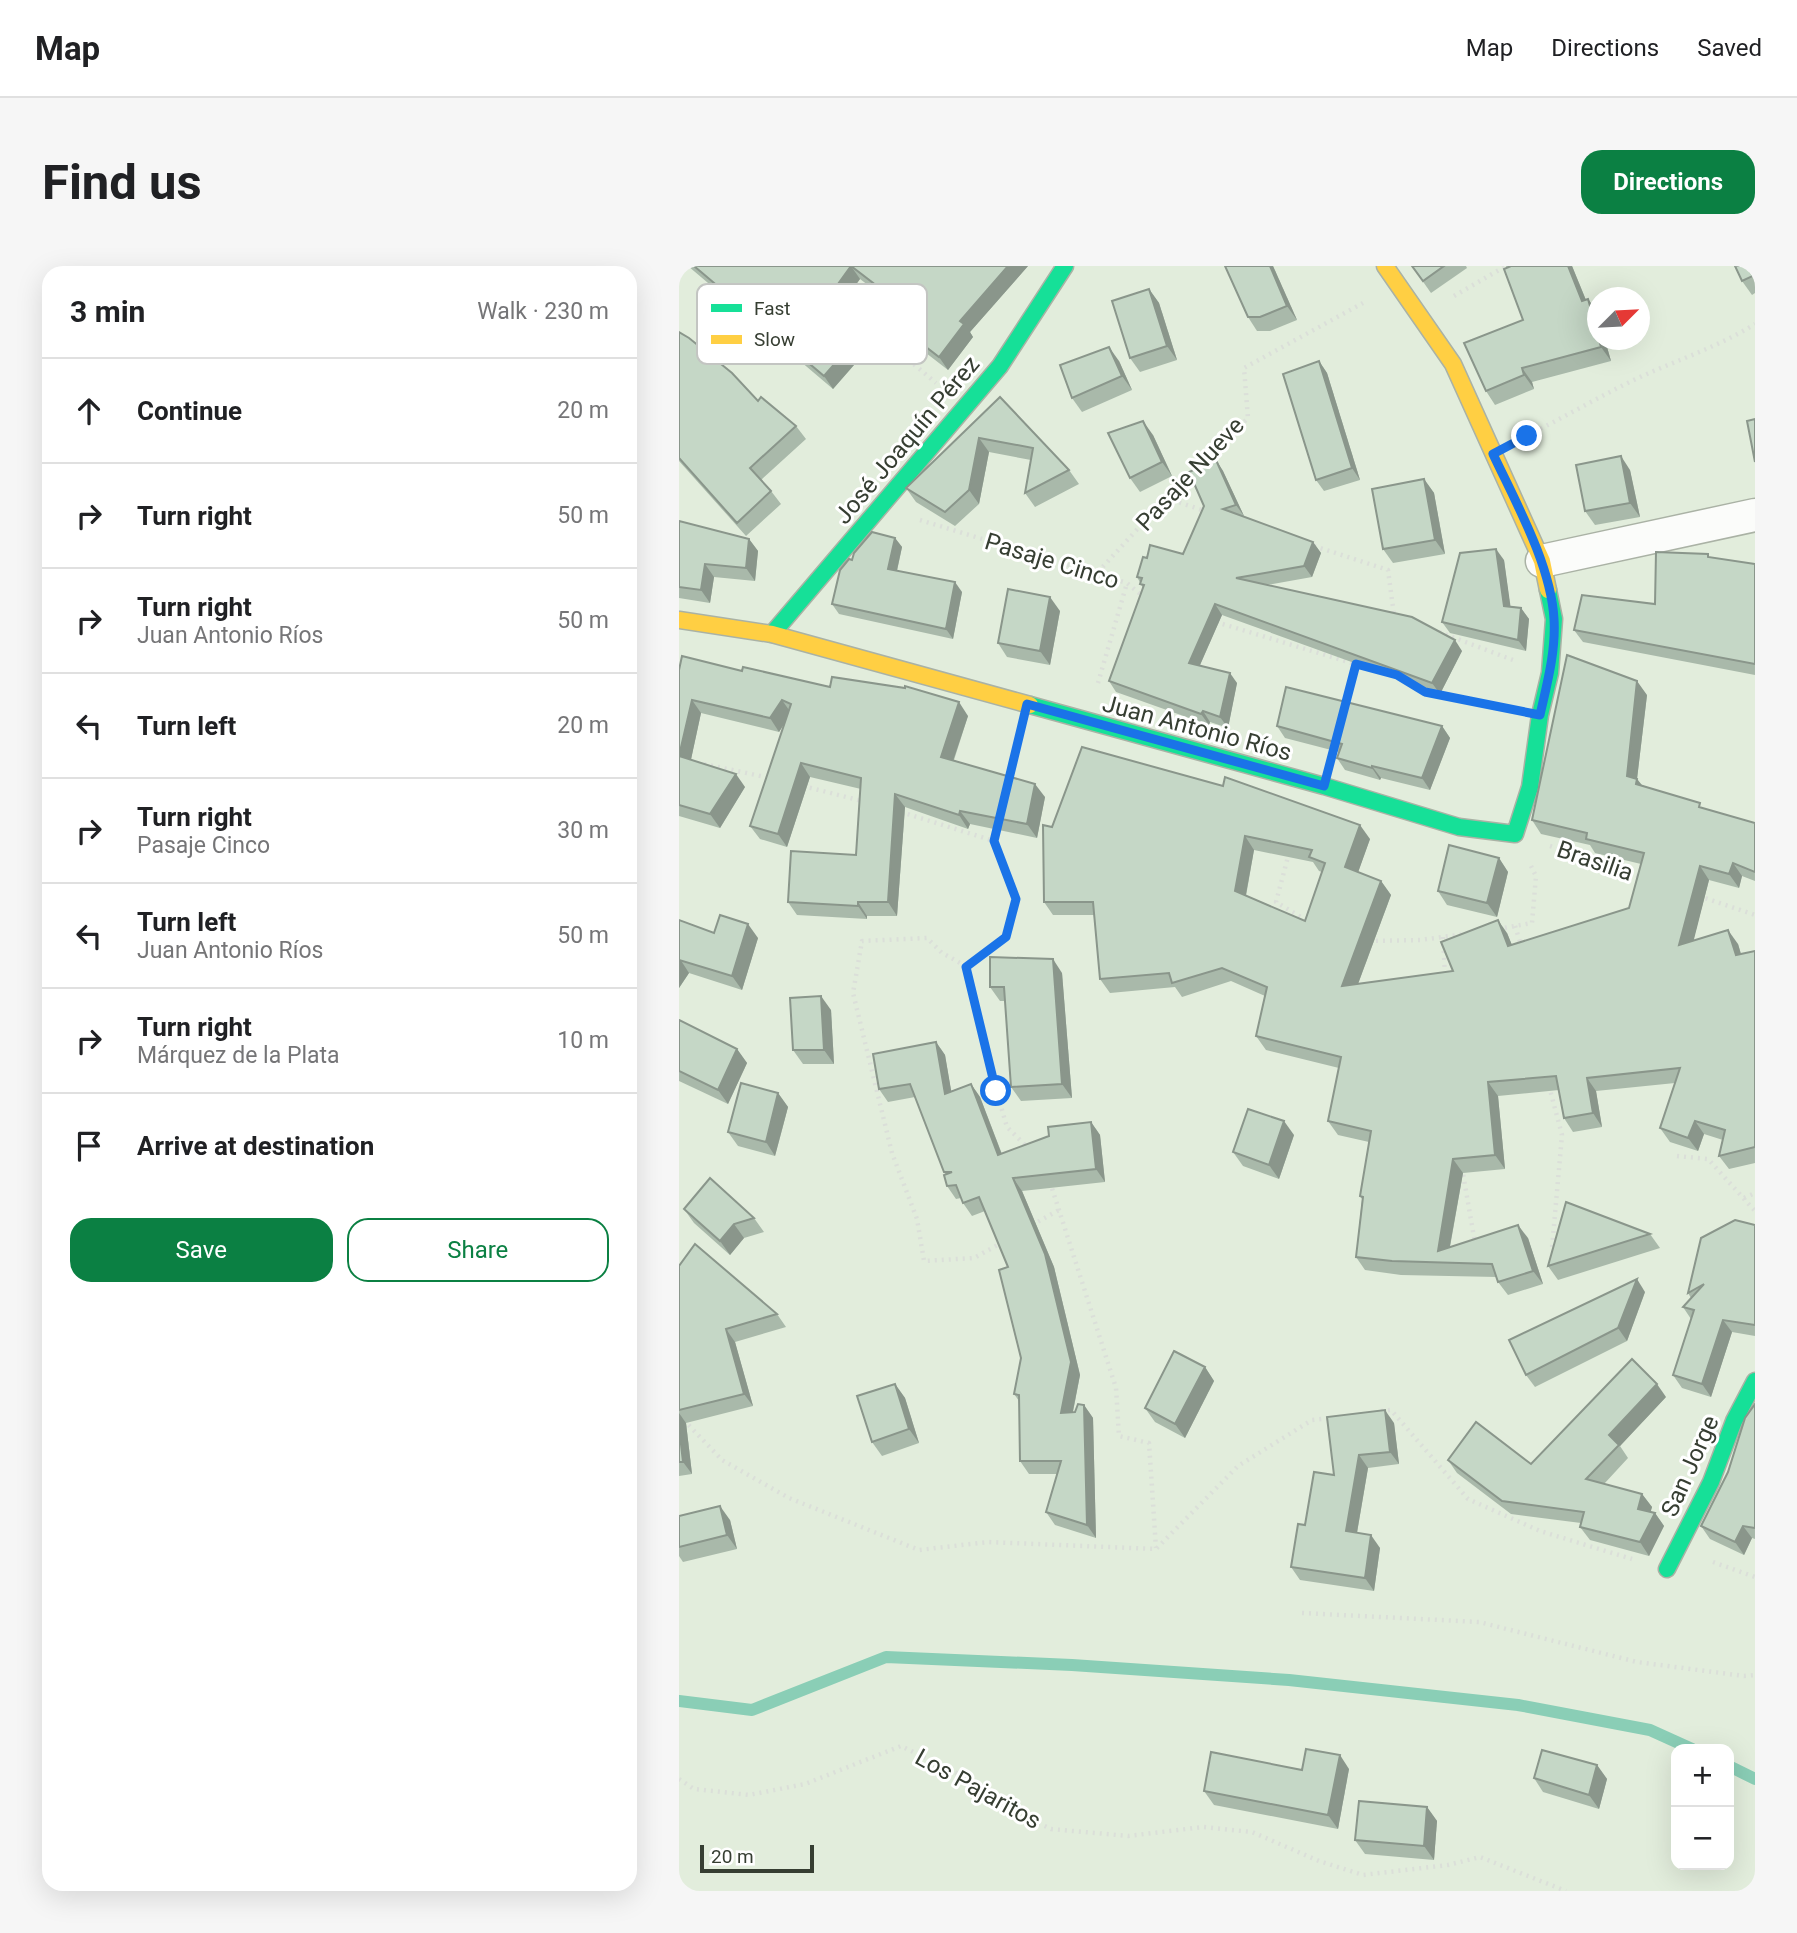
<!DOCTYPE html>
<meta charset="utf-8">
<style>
:root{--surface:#fff;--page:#f6f6f6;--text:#202124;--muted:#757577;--line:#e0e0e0;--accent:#0b8043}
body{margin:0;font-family:Roboto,sans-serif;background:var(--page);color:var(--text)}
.controls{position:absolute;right:21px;bottom:21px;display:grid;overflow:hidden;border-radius:14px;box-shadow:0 7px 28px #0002}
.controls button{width:63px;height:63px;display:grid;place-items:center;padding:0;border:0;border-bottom:2px solid var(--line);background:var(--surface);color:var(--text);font:35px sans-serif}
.compass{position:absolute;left:908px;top:21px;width:63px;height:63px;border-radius:50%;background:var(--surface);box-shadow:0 7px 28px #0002;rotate:66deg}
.scale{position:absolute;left:21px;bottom:18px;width:114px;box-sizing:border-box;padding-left:7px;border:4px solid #363e32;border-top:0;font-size:19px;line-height:24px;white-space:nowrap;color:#363e32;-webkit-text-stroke:5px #fff;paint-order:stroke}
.stop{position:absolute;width:21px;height:21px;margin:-16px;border:5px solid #1a73e8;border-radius:50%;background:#fff}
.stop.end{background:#1a73e8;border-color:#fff;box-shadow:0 2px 7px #0008}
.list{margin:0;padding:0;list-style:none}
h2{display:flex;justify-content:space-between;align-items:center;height:91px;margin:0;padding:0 28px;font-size:30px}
h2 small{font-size:23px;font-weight:400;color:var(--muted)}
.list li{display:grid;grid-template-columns:46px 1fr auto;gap:21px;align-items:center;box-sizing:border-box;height:105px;padding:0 28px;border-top:2px solid var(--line)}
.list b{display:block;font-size:26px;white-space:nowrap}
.list p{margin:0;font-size:23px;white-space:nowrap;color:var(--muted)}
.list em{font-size:23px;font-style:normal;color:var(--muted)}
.actions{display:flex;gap:14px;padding:21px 28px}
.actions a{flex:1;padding:16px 0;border:2px solid var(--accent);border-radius:21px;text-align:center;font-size:24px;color:var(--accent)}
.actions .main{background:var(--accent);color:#fff}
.icon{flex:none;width:38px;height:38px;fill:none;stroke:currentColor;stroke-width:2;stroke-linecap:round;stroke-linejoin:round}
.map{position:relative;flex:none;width:1076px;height:1625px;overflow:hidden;border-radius:21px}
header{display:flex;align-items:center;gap:42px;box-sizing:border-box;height:98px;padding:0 35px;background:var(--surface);border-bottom:2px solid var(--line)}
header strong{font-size:33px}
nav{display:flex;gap:38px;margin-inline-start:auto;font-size:24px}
.intro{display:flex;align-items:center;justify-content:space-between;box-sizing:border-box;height:168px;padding:0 42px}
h1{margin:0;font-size:49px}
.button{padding:18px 32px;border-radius:21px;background:var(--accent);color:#fff;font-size:24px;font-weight:700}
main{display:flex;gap:42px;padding:0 42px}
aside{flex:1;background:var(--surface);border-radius:21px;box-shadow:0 7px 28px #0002}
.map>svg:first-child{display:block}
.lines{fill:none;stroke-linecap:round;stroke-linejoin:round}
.stream{stroke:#8aceb6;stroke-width:12}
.street-casing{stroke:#aab2a5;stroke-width:35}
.fast-casing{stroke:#aab2a5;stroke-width:19}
.slow-casing{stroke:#aab2a5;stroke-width:19}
.path{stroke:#dbdfd9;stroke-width:4.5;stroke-dasharray:2 5;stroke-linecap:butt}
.street{stroke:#fbfcfa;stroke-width:32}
.fast{stroke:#16e098;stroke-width:16}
.slow{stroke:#ffcf43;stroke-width:16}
.wall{fill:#a9b9aa;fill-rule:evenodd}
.shaded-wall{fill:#8a968b}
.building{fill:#c5d7c6;stroke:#8a968b;stroke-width:2;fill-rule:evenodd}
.route{stroke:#1a73e8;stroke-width:9}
.labels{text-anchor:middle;stroke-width:6;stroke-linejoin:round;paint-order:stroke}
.street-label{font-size:24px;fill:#363e32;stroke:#fff}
.key{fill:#fff;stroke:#c3c5c2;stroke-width:2}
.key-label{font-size:19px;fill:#363e32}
</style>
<header>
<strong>Map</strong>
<nav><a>Map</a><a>Directions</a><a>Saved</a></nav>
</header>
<div class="intro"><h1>Find us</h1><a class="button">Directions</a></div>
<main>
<aside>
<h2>3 min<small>Walk · 230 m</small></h2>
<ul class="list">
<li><svg class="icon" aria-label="ahead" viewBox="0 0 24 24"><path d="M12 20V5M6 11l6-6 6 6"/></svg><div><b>Continue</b></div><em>20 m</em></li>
<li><svg class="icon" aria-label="right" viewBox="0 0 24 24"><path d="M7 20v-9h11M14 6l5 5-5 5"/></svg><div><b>Turn right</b></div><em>50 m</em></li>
<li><svg class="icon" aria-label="right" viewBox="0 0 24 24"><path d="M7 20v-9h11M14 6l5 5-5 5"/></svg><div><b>Turn right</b><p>Juan Antonio Ríos</p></div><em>50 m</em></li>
<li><svg class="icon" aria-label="left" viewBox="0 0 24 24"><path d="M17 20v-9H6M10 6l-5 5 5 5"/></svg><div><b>Turn left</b></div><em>20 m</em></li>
<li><svg class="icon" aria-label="right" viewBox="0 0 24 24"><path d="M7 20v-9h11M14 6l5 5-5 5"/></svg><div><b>Turn right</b><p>Pasaje Cinco</p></div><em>30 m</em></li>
<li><svg class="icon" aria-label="left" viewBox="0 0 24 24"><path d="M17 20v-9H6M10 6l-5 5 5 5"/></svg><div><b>Turn left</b><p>Juan Antonio Ríos</p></div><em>50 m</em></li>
<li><svg class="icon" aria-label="right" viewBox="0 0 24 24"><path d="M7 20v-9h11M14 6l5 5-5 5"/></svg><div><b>Turn right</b><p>Márquez de la Plata</p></div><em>10 m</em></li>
<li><svg class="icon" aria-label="arrive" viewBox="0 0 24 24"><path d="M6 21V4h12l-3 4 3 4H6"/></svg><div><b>Arrive at destination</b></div></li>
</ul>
<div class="actions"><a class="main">Save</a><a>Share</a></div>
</aside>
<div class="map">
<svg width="1076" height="1625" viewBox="0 0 1076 1625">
<rect width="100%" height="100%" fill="#e2eddc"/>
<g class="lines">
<!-- stream -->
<g class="stream">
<path d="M 0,1435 L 73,1444 L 207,1391 L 393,1399 L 610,1414 L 839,1439 L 971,1464 L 1013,1483"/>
<path d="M 1050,1500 L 1076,1513"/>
</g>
<defs>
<path id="street" d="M 863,295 L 1076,249"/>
<g id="fast">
<path d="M 93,368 L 321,100 L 386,0"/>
<path d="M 351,439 L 645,520 L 780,561 L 836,568 L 851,521 L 861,449 L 871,407 L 875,353 L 869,324"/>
<path d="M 988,1303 L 1032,1216 L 1055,1155 L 1076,1115"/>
</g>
<g id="slow">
<path d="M 706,0 L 774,98 L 863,295 L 869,324"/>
<path d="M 0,354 L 93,368 L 351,439"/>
</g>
</defs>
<!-- street casing -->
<use href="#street" class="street-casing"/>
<!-- fast casing -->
<use href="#fast" class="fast-casing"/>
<!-- slow casing -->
<use href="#slow" class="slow-casing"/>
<!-- path -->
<g class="path">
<path d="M 775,30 L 827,0"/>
<path d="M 160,35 L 257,117"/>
<path d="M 849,169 C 886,151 921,130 959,112 C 998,94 1039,81 1076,58"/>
<path d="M 487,232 L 526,245"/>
<path d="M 241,254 L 448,317 L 466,332"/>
<path d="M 635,280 L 709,304 L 715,349 L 719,351"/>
<path d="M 419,306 L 487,232 L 569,152 L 565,102 L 684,37"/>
<path d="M 537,356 L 686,401"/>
<path d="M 760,366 L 834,394"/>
<path d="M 727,415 L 746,426 L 822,441"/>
<path d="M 419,417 L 448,317"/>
<path d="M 666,441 L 677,398"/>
<path d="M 25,498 L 91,512"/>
<path d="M 329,515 L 339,476"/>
<path d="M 124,520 L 187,536"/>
<path d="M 222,546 L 315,575"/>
<path d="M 319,558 L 315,575 L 337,633 L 326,671 L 287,700 L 312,807 L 328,861 L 348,881"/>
<path d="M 871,580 L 962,611"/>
<path d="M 610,587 L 597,636 L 630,656"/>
<path d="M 1020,630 L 1076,649"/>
<path d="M 836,660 L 842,679"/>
<path d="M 819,663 L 853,657 L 857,610 L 852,600"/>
<path d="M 764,671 L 766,709"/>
<path d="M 690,675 L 741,674 L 786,668"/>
<path d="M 287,700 L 263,687 L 248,672 L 183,675 L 174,727 L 213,887 L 238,953 L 245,995 L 295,992 L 324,976"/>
<path d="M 870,820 L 883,869 L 873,982"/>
<path d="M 998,890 L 1029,893 L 1076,945"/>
<path d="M 783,902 L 796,977"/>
<path d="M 371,916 L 437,1122 L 440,1170 L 470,1177 L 477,1282"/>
<path d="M 1065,932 L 1076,927"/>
<path d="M 353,959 L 380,944"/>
<path d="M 702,1145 L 712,1144 L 789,1233 L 861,1265 L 953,1293"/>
<path d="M 0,1149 L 43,1194 L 110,1232 L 240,1284 L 309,1276 L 477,1283 L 559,1200 L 633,1154 L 652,1152"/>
<path d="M 1034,1296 L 1076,1311"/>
<path d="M 623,1347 L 800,1356 L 958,1396 L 1065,1410 L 1076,1409"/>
<path d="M 0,1513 L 15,1523 L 70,1529 L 126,1518 L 222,1480 L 290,1513 L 318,1537 L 372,1563 L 449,1570 L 524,1561 L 573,1566 L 640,1595 L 684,1609 L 769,1599 L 801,1591 L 887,1625"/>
</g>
<!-- street -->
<use href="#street" class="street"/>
<!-- fast -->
<use href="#fast" class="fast"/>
<!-- slow -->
<use href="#slow" class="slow"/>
</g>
<!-- wall -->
<g class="wall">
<path d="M 9,0 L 349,0 L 291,66 L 294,71 L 269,104 L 238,80 L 229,67 L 238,56 L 181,13 L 149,57 L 182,91 L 154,123 Z"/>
<path d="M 594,0 L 618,54 L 591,65 L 578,65 L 569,51 Z"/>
<path d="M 733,0 L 787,0 L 788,2 L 752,27 Z"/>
<path d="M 827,0 L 893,0 L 907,34 L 909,33 L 919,47 L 919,74 L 926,74 L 932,95 L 853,116 L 855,123 L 816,139 L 807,125 L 844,54 Z"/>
<path d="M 1076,0 L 1076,27 L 1073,29 L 1063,15 Z"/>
<path d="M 470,23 L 480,37 L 498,94 L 461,106 L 451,92 Z"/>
<path d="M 0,66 L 79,135 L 117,160 L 127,173 L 82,214 L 92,225 L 102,238 L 67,270 L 0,195 Z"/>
<path d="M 440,95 L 453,124 L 403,146 L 393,132 Z"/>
<path d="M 640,95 L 648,107 L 681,214 L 645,225 L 637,214 Z"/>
<path d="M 321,131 L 390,204 L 400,218 L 356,241 L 346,227 L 352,194 L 310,186 L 300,238 L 276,260 L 237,236 L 227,222 Z"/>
<path d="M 474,169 L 493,210 L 461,226 L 451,212 Z"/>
<path d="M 537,194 L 544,205 L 565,250 L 563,250 L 634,276 L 642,287 L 633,311 L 588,319 L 783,385 L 761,428 L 543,349 L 521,399 L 558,417 L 549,462 L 531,456 L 530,459 L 437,426 L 430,415 L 464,322 L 458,311 L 468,292 L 504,288 L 525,240 Z"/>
<path d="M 951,204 L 961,251 L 916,259 L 906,245 Z"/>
<path d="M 745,213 L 755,227 L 766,288 L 714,297 L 704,283 Z"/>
<path d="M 0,255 L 70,273 L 79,285 L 76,315 L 35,311 L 31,337 L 0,332 Z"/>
<path d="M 216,272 L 223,281 L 218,305 L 283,326 L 274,373 L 160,348 L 153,338 L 173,294 Z"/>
<path d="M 1032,292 L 1076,298 L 1076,409 L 904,376 L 895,364 L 976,338 Z"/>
<path d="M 825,294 L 831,340 L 842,342 L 850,353 L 847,385 L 771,367 L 763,356 Z"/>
<path d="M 381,345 L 371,399 L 328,391 L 319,377 Z"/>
<path d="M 0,404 L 63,405 L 151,421 L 289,450 L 275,494 L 366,531 L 358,572 L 291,558 L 289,563 L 226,541 L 218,650 L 188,650 L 188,653 L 118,649 L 109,636 L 177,589 L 182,523 L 131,511 L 108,581 L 81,573 L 71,560 L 106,457 L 100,466 L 22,447 L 12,493 L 66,521 L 41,562 L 0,550 Z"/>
<path d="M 968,429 L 958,513 L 963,519 L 1025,543 L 1076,557 L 1076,615 L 1063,610 L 1060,622 L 1030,614 L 1014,675 L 1059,678 L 1062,688 L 1076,685 L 1076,897 L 1050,903 L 1040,890 L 1044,874 L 1025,868 L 1019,885 L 991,876 L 981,862 L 996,817 L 917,825 L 923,861 L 894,866 L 885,852 L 880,824 L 819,830 L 826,903 L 784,907 L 771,981 L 849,972 L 864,1018 L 829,1029 L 819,1016 L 818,1011 L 722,1009 L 686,1004 L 677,991 L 683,933 L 681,930 L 690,876 L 659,869 L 649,855 L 660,802 L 587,784 L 577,770 L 586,730 L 552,715 L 503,731 L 496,721 L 431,727 L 421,713 L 415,649 L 374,649 L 365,636 L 373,561 L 691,573 L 679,606 L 702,615 L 712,629 L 679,718 L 774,705 L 828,667 L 833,679 L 950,642 L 962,598 L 916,587 L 911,579 L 862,568 L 853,554 ZM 575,584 L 634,596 L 640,605 L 643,606 L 626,655 L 567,630 Z"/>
<path d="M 598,460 L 763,460 L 771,472 L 751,524 L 702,512 L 701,514 L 666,504 L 658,492 L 660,486 L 606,472 Z"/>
<path d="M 820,592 L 829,606 L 818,651 L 768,639 L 759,625 Z"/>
<path d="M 0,654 L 35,667 L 79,672 L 63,724 L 10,707 L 0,722 Z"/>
<path d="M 383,707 L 393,832 L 342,835 L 332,821 L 326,735 L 321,735 L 311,721 Z"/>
<path d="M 152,744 L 155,798 L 124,798 L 114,784 Z"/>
<path d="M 0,754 L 58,783 L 68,797 L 49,838 L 0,815 Z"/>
<path d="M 257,776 L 266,789 L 272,825 L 292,818 L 301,831 L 323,888 L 412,856 L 421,869 L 426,916 L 343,925 L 375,1001 L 401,1109 L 394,1146 L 396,1146 L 405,1139 L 414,1152 L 417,1272 L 376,1259 L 367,1246 L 378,1208 L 350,1208 L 341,1195 L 340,1135 L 335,1128 L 342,1092 L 329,1001 L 306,945 L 293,950 L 284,937 L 282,932 L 277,933 L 268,920 L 266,908 L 236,831 L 209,836 L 200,823 Z"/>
<path d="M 99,827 L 109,841 L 96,890 L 59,880 L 49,866 Z"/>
<path d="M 615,869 L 600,913 L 564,900 L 554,886 Z"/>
<path d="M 5,943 L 75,952 L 85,966 L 65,972 L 51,989 L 15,957 Z"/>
<path d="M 1076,959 L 1076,1070 L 1053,1066 L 1032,1131 L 1003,1122 L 994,1109 L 1012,1053 L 1004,1041 L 1012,1032 L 1009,1027 Z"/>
<path d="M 971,968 L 981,982 L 879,1014 L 869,1000 Z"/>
<path d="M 0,1000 L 98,1048 L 107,1061 L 56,1076 L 74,1140 L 7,1157 L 13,1208 L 0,1210 Z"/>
<path d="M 966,1026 L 948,1075 L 856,1121 L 847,1109 Z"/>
<path d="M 526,1101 L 535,1115 L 506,1172 L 476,1156 L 466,1142 Z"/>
<path d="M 216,1118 L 226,1132 L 240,1177 L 203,1190 L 193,1176 Z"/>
<path d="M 987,1131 L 941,1180 L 949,1192 L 925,1218 L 963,1228 L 973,1241 L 971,1246 L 976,1247 L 985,1260 L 970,1290 L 911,1274 L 901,1261 L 902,1257 L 832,1248 L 778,1207 L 769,1194 L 852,1198 Z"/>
<path d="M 1076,1138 L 1076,1273 L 1073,1272 L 1065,1289 L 1031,1273 L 1022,1260 L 1049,1206 Z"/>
<path d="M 715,1157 L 720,1198 L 689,1202 L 678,1267 L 701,1282 L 695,1325 L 621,1314 L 612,1301 L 626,1259 L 655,1209 Z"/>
<path d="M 0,1250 L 51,1254 L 58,1283 L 4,1296 L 0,1290 Z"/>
<path d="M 918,1499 L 928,1513 L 920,1543 L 864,1526 L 855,1512 Z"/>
<path d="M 670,1503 L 659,1563 L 535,1539 L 525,1525 L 623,1504 Z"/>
<path d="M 748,1541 L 758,1555 L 755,1594 L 686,1588 L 676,1574 Z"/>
</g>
<!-- shaded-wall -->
<g class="shaded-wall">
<path d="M 172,0 L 181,13 L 147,60 L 138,47 Z"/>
<path d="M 329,0 L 349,0 L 291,66 L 294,71 L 269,104 L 260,91 L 281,55 Z"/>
<path d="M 591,0 L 594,0 L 618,54 L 608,40 Z"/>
<path d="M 889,0 L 893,0 L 913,49 L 903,35 Z"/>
<path d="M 470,23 L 480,37 L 498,94 L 488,80 Z"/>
<path d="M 909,33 L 919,47 L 919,68 Z"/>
<path d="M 920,74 L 926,74 L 932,95 L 922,81 Z"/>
<path d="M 173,78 L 182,91 L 154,123 L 145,110 Z"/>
<path d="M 430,81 L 440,95 L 453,124 L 443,110 Z"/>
<path d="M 640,95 L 648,107 L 681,214 L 673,202 Z"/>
<path d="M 843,102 L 853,116 L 855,123 L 845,109 Z"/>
<path d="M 464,155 L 474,169 L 493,210 L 483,196 Z"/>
<path d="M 300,172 L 310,186 L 300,238 L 290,224 Z"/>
<path d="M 942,190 L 951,204 L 961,251 L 951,237 Z"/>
<path d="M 537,194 L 544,205 L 565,250 L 557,239 Z"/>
<path d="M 745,213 L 755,227 L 766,288 L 756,274 Z"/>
<path d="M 216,272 L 223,281 L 216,313 L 209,303 Z"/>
<path d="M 70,273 L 79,285 L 76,315 L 67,302 Z"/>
<path d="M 634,276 L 642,287 L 633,311 L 625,300 Z"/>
<path d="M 817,283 L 825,294 L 833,351 L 825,340 Z"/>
<path d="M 26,298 L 35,311 L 31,337 L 22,324 Z"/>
<path d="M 276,316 L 283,326 L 274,373 L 267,363 Z"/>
<path d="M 371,331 L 381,345 L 371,399 L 361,385 Z"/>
<path d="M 536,338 L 543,349 L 517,408 L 510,397 Z"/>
<path d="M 842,342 L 850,353 L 847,385 L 839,374 Z"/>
<path d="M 776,374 L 783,385 L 761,428 L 753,417 Z"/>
<path d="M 551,407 L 558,417 L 549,462 L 541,451 Z"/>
<path d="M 958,415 L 968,429 L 958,513 L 968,526 L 948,510 Z"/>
<path d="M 13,434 L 22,447 L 10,503 L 0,490 Z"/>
<path d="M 103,434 L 112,447 L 100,466 L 91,452 Z"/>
<path d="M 280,436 L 289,450 L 271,504 L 262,491 Z"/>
<path d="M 524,445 L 531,456 L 530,459 L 522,448 Z"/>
<path d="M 763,460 L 771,472 L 751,524 L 743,512 Z"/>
<path d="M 122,497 L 131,511 L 108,581 L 99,568 Z"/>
<path d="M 693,500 L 702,512 L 701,514 L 693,502 Z"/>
<path d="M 57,508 L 66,521 L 41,562 L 31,548 Z"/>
<path d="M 356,518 L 366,531 L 358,572 L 348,558 Z"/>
<path d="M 216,528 L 226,541 L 218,650 L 209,636 Z"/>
<path d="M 281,545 L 291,558 L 289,563 L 280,549 Z"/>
<path d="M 681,559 L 691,573 L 676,615 L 666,601 Z"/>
<path d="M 566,570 L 575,584 L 565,639 L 556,625 Z"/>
<path d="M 820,592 L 829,606 L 818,651 L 808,637 Z"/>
<path d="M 1054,597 L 1063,610 L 1060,622 L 1050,608 Z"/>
<path d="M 1021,600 L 1030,614 L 1010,693 L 1000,679 Z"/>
<path d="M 702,615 L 712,629 L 673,734 L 663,720 Z"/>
<path d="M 179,636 L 188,650 L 188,653 L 179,640 Z"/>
<path d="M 819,654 L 828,667 L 839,694 L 829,680 Z"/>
<path d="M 69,658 L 79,672 L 63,724 L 53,710 Z"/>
<path d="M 1049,664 L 1059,678 L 1066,702 L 1057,689 Z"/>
<path d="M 1,693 L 10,707 L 0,722 L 0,694 Z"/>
<path d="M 374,693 L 383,707 L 393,832 L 383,818 Z"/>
<path d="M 142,730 L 152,744 L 155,798 L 145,784 Z"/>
<path d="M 257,776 L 266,789 L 275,841 L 266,828 Z"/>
<path d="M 58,783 L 68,797 L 49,838 L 39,824 Z"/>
<path d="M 908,812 L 917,825 L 923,861 L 914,847 Z"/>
<path d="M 809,816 L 819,830 L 826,903 L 816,889 Z"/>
<path d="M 292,818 L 301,831 L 328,902 L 319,889 Z"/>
<path d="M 99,827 L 109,841 L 96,890 L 87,876 Z"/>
<path d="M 605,855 L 615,869 L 600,913 L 590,899 Z"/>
<path d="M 1016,855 L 1025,868 L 1019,885 L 1009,872 Z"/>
<path d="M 412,856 L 421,869 L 426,916 L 417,903 Z"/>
<path d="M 774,893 L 784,907 L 768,996 L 759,985 Z"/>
<path d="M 334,912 L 343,925 L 375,1001 L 401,1109 L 391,1160 L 382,1147 Z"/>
<path d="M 55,958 L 65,972 L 51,989 L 41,975 Z"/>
<path d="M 839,959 L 849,972 L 864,1018 L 854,1005 Z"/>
<path d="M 958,1013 L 966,1026 L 948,1075 L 939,1062 Z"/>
<path d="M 1044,1054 L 1053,1066 L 1032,1131 L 1023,1118 Z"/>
<path d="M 47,1063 L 56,1076 L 74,1140 L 65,1128 Z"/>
<path d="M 526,1101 L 535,1115 L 506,1172 L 496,1158 Z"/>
<path d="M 216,1118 L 226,1132 L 240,1177 L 230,1163 Z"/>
<path d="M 978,1118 L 987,1131 L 941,1180 L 930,1169 Z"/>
<path d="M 405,1139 L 414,1152 L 417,1272 L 408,1259 Z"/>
<path d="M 706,1144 L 715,1157 L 720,1198 L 711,1186 Z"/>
<path d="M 0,1147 L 7,1157 L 13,1208 L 4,1196 L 0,1161 Z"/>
<path d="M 680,1189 L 689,1202 L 676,1278 L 667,1265 Z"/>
<path d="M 963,1228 L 973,1241 L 969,1256 L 959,1243 Z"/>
<path d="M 41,1240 L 51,1254 L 58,1283 L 48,1269 Z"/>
<path d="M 976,1247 L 985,1260 L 970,1290 L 961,1276 Z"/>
<path d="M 1064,1260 L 1073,1272 L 1065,1289 L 1056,1276 Z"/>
<path d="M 692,1269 L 701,1282 L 695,1325 L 686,1312 Z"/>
<path d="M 661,1489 L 670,1503 L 659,1563 L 649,1549 Z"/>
<path d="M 918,1499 L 928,1513 L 920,1543 L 910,1529 Z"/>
<path d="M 748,1541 L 758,1555 L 755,1594 L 745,1580 Z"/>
</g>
<!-- building -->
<g class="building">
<path d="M 15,0 L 172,0 L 138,47 L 173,78 L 145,110 Z"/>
<path d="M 172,0 L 329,0 L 281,55 L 285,58 L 260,91 L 229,67 L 241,53 Z"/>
<path d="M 546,0 L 591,0 L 608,40 L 581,51 L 569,51 Z"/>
<path d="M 733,0 L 765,0 L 744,15 Z"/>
<path d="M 832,0 L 889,0 L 903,35 L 909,33 L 919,68 L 919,74 L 920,74 L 922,81 L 843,102 L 845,109 L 807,125 L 785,77 L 844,54 L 825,3 Z"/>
<path d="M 1056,0 L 1076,0 L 1076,9 L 1063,15 Z"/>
<path d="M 470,23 L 488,80 L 451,92 L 433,35 Z"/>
<path d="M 0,66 L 10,72 L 53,107 L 79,135 L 82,131 L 117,160 L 71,202 L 92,225 L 58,257 L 0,192 Z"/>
<path d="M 430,81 L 443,110 L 393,132 L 381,99 Z"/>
<path d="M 640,95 L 673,202 L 637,214 L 604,108 Z"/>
<path d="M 321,131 L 390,204 L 346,227 L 354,182 L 300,172 L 290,224 L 266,246 L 227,222 Z"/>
<path d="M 1076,153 L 1076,196 L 1068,155 Z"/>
<path d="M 464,155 L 483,196 L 451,212 L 429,167 Z"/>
<path d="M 942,190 L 951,237 L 906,245 L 897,199 Z"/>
<path d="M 537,194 L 557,239 L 544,243 L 634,276 L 625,300 L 557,312 L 733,351 L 776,374 L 753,417 L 536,338 L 510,397 L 551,407 L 541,451 L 524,445 L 522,448 L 430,415 L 465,319 L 461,318 L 463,312 L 458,311 L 464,291 L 468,292 L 471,279 L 504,288 L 525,240 L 510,206 Z"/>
<path d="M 745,213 L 756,274 L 704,283 L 693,223 Z"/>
<path d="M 0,255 L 70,273 L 67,302 L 26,298 L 22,324 L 0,321 Z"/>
<path d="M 193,266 L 216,272 L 209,303 L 276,316 L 267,363 L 153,338 L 161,304 L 170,293 L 173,294 L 175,287 Z"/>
<path d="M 817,283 L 825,340 L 842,342 L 839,374 L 763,356 L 781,287 Z"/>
<path d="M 977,286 L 1029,288 L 1029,291 L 1076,298 L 1076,398 L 895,364 L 903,329 L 976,338 Z"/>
<path d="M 329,323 L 371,331 L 361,385 L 319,377 Z"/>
<path d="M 888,389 L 958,415 L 948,510 L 958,513 L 957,518 L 1021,537 L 1020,541 L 1076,557 L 1076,606 L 1054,597 L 1050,608 L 1021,600 L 1000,679 L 1049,664 L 1057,689 L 1076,685 L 1076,881 L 1040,890 L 1046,864 L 1016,855 L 1009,872 L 981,862 L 1001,802 L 908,812 L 914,847 L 885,852 L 877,810 L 809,816 L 816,889 L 774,893 L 759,985 L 839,959 L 854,1005 L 819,1016 L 813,998 L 713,995 L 677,991 L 684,931 L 681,930 L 692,865 L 649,855 L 662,791 L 577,770 L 588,721 L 543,702 L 493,717 L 490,707 L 421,713 L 414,636 L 365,636 L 364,559 L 373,561 L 403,481 L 544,520 L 546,511 L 681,559 L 666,601 L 702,615 L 663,720 L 774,705 L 762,676 L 819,654 L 829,680 L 950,642 L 965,587 L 907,573 L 908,567 L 853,554 ZM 566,570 L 633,584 L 630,591 L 646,597 L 626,655 L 556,625 Z"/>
<path d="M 3,390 L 63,405 L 64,401 L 151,421 L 153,411 L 226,422 L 226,420 L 280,436 L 262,491 L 356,518 L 348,558 L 281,545 L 280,549 L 216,528 L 209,636 L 179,636 L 179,640 L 109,636 L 112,585 L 177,589 L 182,512 L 122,497 L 99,568 L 71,560 L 112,438 L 103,434 L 91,452 L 13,434 L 0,490 L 57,508 L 31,548 L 0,539 L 0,404 Z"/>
<path d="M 607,421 L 763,460 L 743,512 L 693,500 L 693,502 L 658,492 L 663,478 L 598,460 Z"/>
<path d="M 770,579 L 820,592 L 808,637 L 759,625 Z"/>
<path d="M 41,649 L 69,658 L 53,710 L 0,694 L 0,654 L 35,667 Z"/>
<path d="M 311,691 L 374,693 L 383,818 L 332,821 L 325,721 L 311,721 Z"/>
<path d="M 142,730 L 145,784 L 114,784 L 111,732 Z"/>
<path d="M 0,754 L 58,783 L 39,824 L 0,805 Z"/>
<path d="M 257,776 L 266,828 L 292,818 L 319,889 L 370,870 L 369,861 L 412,856 L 417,903 L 334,912 L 366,988 L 392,1096 L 382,1147 L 396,1146 L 399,1138 L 405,1139 L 408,1259 L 367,1246 L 382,1195 L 341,1195 L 340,1129 L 335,1128 L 342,1092 L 320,1004 L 329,1001 L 300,931 L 284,937 L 277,919 L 268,920 L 265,909 L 273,906 L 265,906 L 231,818 L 200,823 L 194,788 Z"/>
<path d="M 62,817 L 99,827 L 87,876 L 49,866 Z"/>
<path d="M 569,843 L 605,855 L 590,899 L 554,886 Z"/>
<path d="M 31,912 L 75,952 L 55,958 L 41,975 L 5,943 Z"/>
<path d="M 887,936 L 971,968 L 869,1000 Z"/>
<path d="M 1056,954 L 1076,959 L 1076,1059 L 1044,1054 L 1023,1118 L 994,1109 L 1015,1044 L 1004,1041 L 1025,1018 L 1009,1027 L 1022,972 Z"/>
<path d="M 16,978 L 98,1048 L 47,1063 L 65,1128 L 0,1144 L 0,1000 Z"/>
<path d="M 958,1013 L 939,1062 L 847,1109 L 830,1074 Z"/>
<path d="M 495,1085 L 526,1101 L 496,1158 L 466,1142 Z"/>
<path d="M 953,1093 L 978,1118 L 930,1169 L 940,1179 L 907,1213 L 963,1228 L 959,1243 L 976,1247 L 961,1276 L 901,1261 L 905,1246 L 823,1235 L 769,1194 L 797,1156 L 852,1198 Z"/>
<path d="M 216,1118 L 230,1163 L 193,1176 L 178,1130 Z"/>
<path d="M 1076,1138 L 1076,1262 L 1064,1260 L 1056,1276 L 1022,1260 L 1049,1206 L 1066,1152 Z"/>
<path d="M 706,1144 L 711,1186 L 680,1189 L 667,1265 L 692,1269 L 686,1312 L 612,1301 L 619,1258 L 626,1259 L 635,1206 L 655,1209 L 648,1151 Z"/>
<path d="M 0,1161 L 4,1196 L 0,1196 Z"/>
<path d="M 41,1240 L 48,1269 L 0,1281 L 0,1250 Z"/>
<path d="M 627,1483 L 661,1489 L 649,1549 L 525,1525 L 532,1486 L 623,1504 Z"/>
<path d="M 863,1484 L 918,1499 L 910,1529 L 855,1512 Z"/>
<path d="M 680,1535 L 748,1541 L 745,1580 L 676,1574 Z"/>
</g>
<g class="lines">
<!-- route -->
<path class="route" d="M 317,825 L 287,701 L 327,671 L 337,633 L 315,575 L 348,438 L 645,520 L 677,398 L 718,409 L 746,426 L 861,449 C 868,418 877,385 875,353 C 872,299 837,237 814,188 L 848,170"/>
</g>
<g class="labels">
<!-- street labels -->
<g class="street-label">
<text transform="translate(228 174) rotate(-50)" y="8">José Joaquín Pérez</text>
<text transform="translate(511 208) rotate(-47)" y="8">Pasaje Nueve</text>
<text transform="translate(373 295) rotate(17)" y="8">Pasaje Cinco</text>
<text transform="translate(518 462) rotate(15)" y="8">Juan Antonio Ríos</text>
<text transform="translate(916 595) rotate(19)" y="8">Brasilia</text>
<text transform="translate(1011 1200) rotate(-66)" y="8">San Jorge</text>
<text transform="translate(299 1523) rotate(29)" y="8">Los Pajaritos</text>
</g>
</g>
<!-- legend -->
<rect x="18" y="18" width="230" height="80" rx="10" class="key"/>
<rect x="32" y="38" width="31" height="8" fill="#16e098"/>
<rect x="32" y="69" width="31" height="9" fill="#ffcf43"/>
<g class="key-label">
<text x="75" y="49">Fast</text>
<text x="75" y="80">Slow</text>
</g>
</svg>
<div class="controls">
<button>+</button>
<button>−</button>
</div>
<svg class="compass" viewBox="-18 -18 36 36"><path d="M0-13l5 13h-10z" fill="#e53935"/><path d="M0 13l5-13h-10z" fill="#757577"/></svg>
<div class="scale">20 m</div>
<div class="stop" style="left:317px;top:825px"></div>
<div class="stop end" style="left:848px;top:170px"></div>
</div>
</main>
